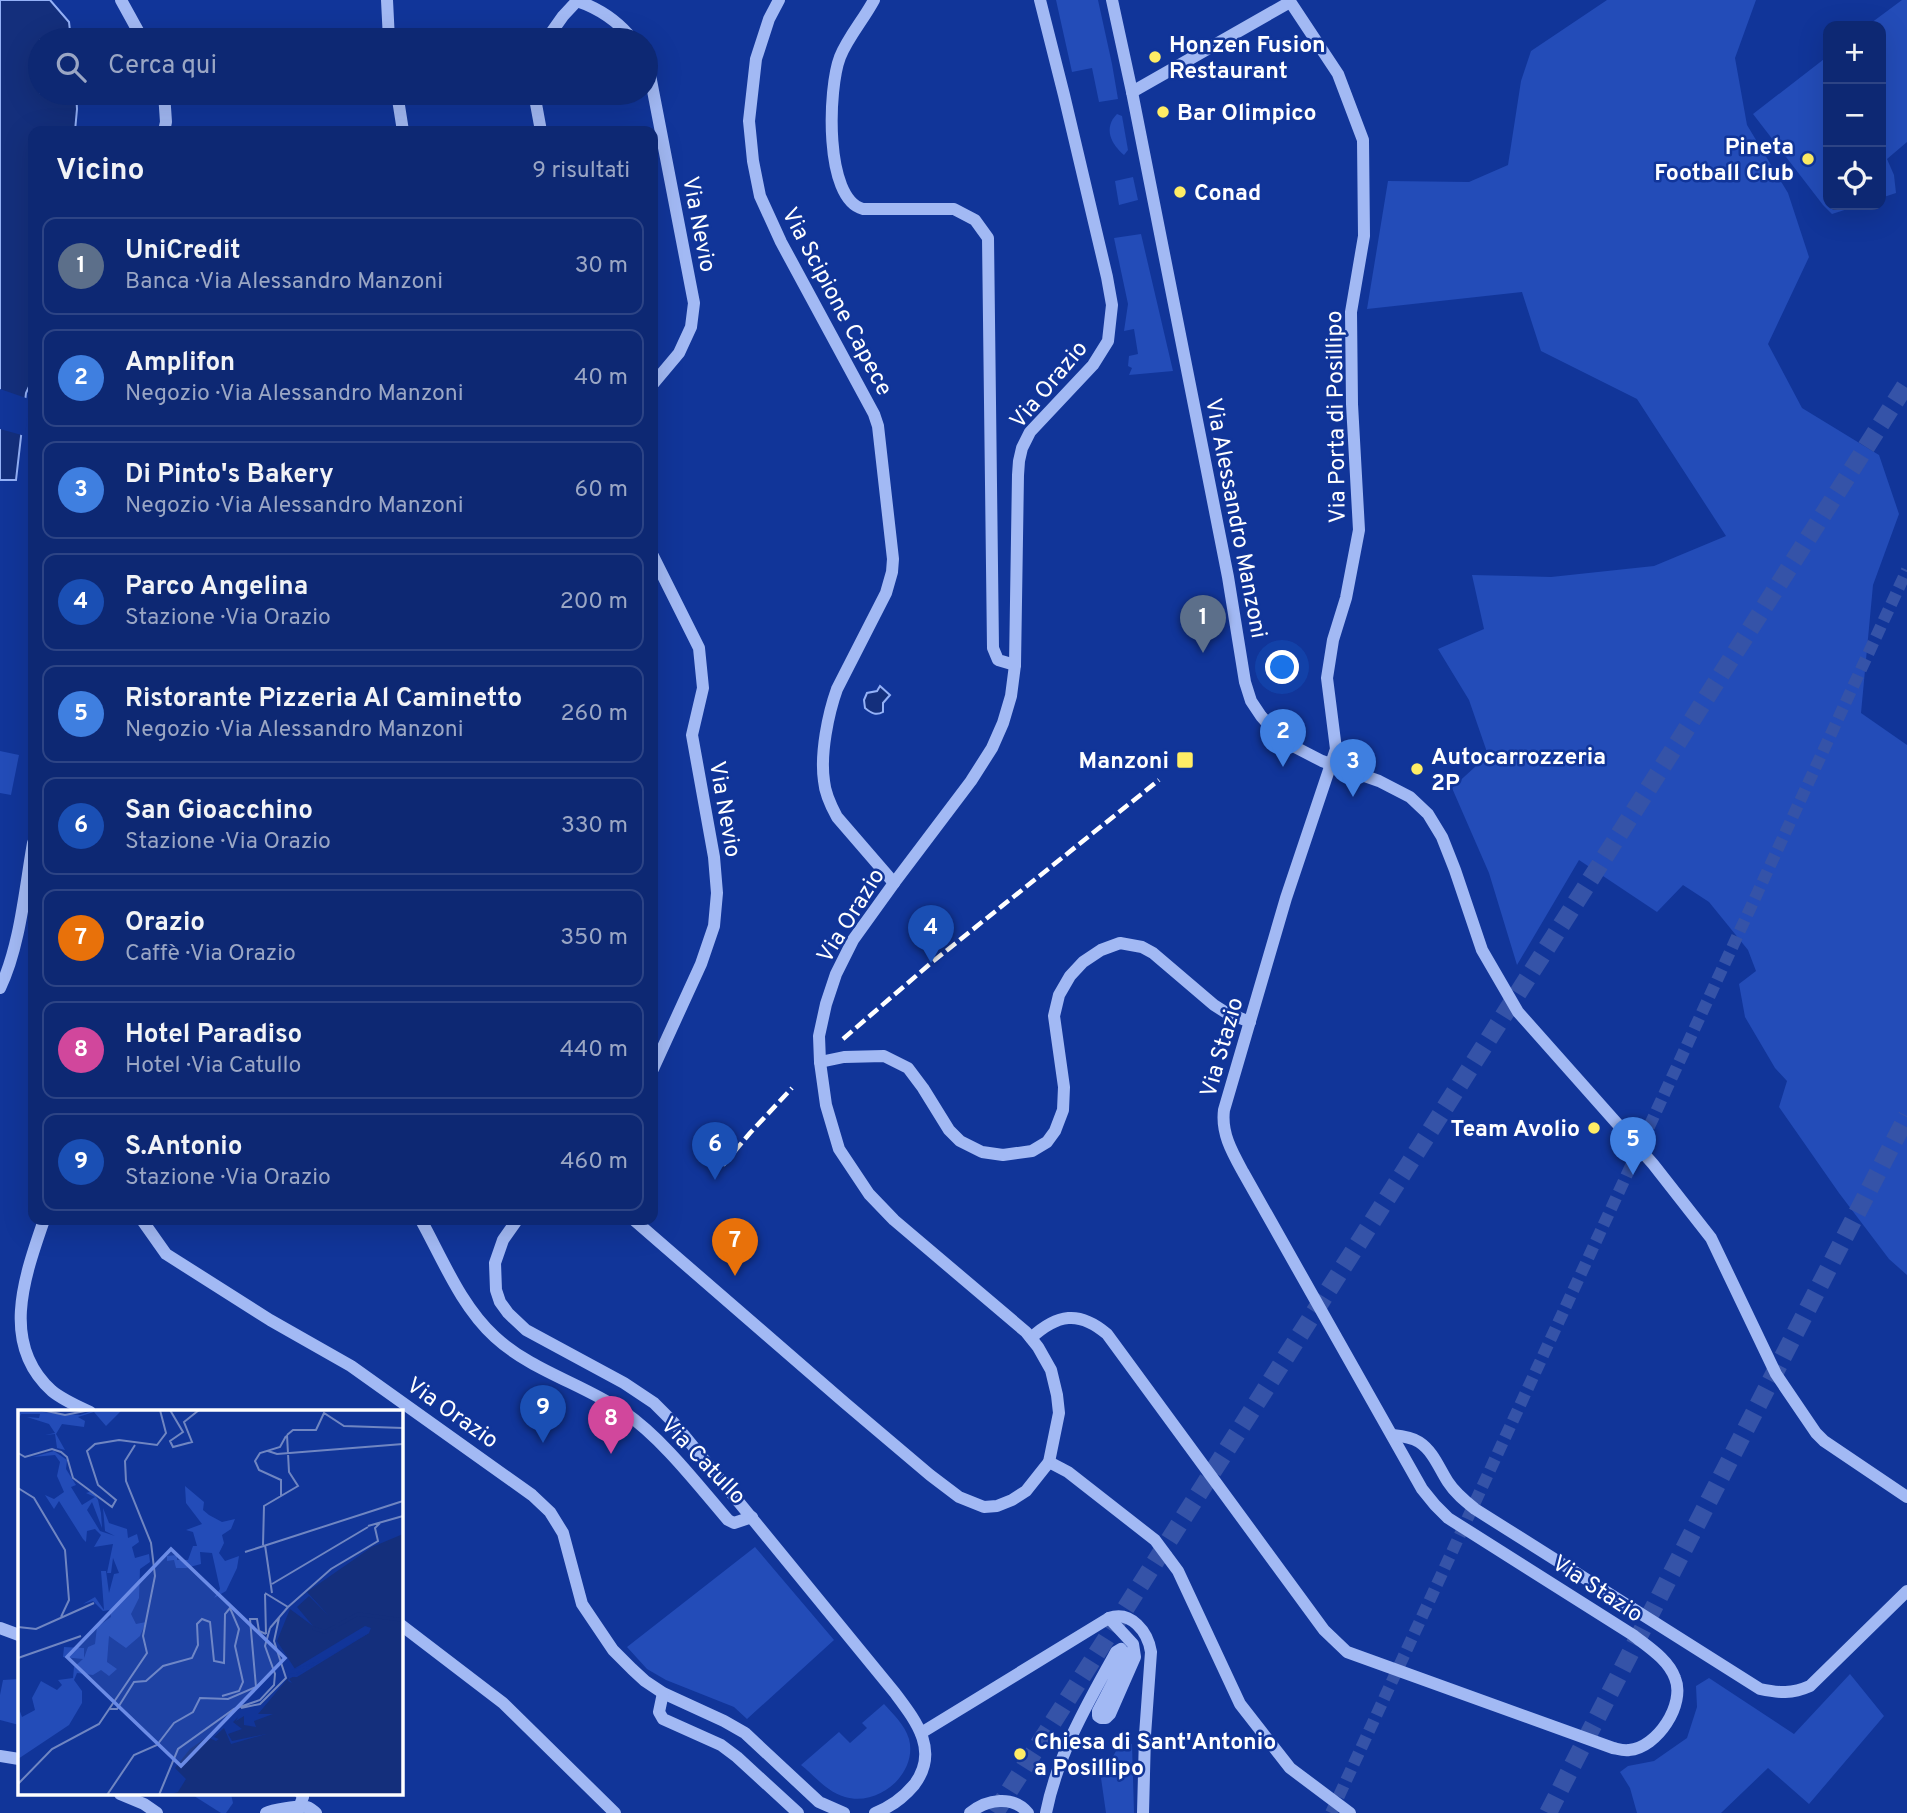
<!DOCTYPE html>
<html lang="it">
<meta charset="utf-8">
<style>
:root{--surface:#0d2873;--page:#1b347b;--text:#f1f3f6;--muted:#9aa6c4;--line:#2d4485;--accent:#8c9099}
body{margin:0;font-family:Overpass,sans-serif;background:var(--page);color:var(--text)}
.controls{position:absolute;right:21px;top:21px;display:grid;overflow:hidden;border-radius:14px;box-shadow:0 7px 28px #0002}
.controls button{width:63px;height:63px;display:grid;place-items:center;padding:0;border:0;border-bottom:2px solid var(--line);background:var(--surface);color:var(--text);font:35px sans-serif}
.you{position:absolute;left:1283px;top:668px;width:24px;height:24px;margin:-18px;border:5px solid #fff;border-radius:50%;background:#1a73e8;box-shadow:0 0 0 10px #1a73e833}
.badge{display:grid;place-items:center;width:46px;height:46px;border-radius:50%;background:var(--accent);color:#fff;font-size:23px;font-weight:700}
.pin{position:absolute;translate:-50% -58px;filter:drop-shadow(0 2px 4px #0008)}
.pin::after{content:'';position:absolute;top:37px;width:24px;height:21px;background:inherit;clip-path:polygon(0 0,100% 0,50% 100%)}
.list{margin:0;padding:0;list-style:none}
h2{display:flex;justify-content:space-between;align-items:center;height:91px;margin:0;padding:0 28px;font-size:30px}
h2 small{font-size:23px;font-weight:400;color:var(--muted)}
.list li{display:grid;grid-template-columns:46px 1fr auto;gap:21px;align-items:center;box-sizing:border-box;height:98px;margin:0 14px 14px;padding:0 14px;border:2px solid var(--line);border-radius:14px}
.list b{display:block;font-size:26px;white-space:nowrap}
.list p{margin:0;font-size:23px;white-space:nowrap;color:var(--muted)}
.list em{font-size:23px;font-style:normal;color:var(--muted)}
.icon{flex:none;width:38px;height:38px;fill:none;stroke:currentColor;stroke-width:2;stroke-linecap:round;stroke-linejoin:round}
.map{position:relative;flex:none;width:1907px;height:1813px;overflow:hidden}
.search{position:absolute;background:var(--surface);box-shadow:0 7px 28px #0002;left:28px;top:28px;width:630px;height:77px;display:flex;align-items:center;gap:18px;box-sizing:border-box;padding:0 24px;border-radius:38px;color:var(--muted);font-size:26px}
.panel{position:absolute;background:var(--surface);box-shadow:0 7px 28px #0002;left:28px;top:126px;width:630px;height:1099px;border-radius:14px}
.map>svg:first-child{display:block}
.green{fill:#234cb8}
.water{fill:#142f7c;stroke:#94b1f7;stroke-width:2}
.pier{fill:#113599}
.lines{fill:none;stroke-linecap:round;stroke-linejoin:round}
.minor-tunnel{stroke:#3553a8;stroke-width:12;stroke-dasharray:12 6;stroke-linecap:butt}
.major-tunnel{stroke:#3553a8;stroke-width:18;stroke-dasharray:18 9;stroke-linecap:butt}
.minor{stroke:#a2b9f4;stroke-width:12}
.rail{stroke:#fff;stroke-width:4.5;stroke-dasharray:12 5;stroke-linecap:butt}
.poi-dot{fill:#ffed65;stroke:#113599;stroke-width:2.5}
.labels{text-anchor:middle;stroke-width:5;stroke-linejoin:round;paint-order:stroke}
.poi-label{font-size:23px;font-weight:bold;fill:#fff;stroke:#113599;text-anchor:start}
.street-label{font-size:23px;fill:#fff;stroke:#113599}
.inset-river{fill:none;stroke:#142f7c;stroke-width:3.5}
.inset-road{fill:none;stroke:#7086c2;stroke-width:2}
.view{fill:#6c8ce6;fill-opacity:0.15;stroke:#6c8ce6;stroke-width:3.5}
.inset-edge{fill:none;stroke:#fff;stroke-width:3.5}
</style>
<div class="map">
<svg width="1907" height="1813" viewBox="0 0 1907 1813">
<rect width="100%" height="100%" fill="#113599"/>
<!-- green -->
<g class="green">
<path d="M 1056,0 L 1098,0 L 1112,64 L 1118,99 L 1099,102 L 1092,68 L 1072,72 Z"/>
<path d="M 1607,0 L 1756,0 L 1735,58 L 1747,125 L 1788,193 L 1809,257 L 1768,344 L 1802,408 L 1879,455 L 1899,514 L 1873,585 L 1861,713 L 1907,745 L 1907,1275 L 1889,1259 L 1839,1193 L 1779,1107 L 1787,1081 L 1775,1068 L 1745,1017 L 1739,984 L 1756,971 L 1748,950 L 1709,902 L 1683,885 L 1657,912 L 1579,860 L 1517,965 L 1489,873 L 1452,788 L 1488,755 L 1469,700 L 1438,649 L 1484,629 L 1472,575 L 1551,577 L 1654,566 L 1726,536 L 1637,399 L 1541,351 L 1522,292 L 1367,309 L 1388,181 L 1469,182 L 1508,165 L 1521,81 L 1531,51 Z"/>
<path d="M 1902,0 L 1907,0 L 1907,142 L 1887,159 L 1894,175 L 1896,193 L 1881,198 L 1881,26 L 1867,26 Z"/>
<path d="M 1828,56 L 1828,205 L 1860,205 L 1832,214 L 1823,205 L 1753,114 Z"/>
<path d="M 1117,114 L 1122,116 L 1128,150 L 1124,155 C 1111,144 1103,128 1117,114 Z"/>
<path d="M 1133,177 L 1138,200 L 1119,205 L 1115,181 Z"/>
<path d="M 1141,234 L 1173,371 L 1129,375 L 1132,368 L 1128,366 L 1129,356 L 1138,354 L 1134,329 L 1124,331 L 1128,304 L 1114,238 Z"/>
<path d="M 0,751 L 19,755 L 11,795 L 0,793 Z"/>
<path d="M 755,1547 L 834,1640 L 747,1719 L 734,1707 L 666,1680 L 647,1669 L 627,1647 Z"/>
<path d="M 1850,1674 L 1884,1716 L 1809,1804 L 1768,1768 L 1721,1813 L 1637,1813 L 1630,1788 L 1620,1772 L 1628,1766 L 1654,1761 L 1687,1738 L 1697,1707 L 1696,1686 L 1709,1678 L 1794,1734 Z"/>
<path d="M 19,1679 L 19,1725 L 0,1720 L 0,1695 L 3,1680 Z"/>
<path d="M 884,1704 C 893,1714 905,1725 909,1739 C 918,1774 878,1807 845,1797 C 827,1792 815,1776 801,1765 L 839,1732 L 850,1743 L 867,1728 L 862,1723 Z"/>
<path d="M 1121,1742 L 1132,1744 L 1134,1813 L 1106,1813 L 1101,1778 Z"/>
<path d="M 191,1794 L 231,1794 L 233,1803 L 226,1813 L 221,1813 Z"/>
</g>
<!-- water -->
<g class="water">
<path d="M 0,0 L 50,0 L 69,22 L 71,40 L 40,40 L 40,93 L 76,93 L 77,109 L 75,131 L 33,131 L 33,378 L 26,393 L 16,480 L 0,480 Z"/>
<path d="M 880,686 L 890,695 L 883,703 L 883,712 C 876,716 871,713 865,708 L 864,700 L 867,693 L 877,691 Z"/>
</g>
<!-- pier -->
<path class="pier" d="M 0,389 L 29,399 L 25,436 L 0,429 Z"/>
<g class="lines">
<!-- minor-tunnel -->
<path class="minor-tunnel" d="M 1331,1813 L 1907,570"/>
<!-- major-tunnel -->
<g class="major-tunnel">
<path d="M 995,1813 L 1907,383"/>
<path d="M 1548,1813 L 1907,1116"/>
</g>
<!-- minor -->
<g class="minor">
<path d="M 121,0 L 143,40"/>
<path d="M 387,0 L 389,40"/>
<path d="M 779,0 L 769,19 L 756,59 L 749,121 L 753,161 L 760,196 L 781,242 L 874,414 L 878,426 L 893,559 L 892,572 L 886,593 L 837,689 C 828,714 820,754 824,781 C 825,794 831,806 837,817 L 894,883"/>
<path d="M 874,0 C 864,19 848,37 840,57 C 828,88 824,199 863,209 L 954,209 L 975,220 L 988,238 L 993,648 L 998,660 L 1015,665"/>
<path d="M 1112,0 L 1132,92 L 1228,577 L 1245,682 L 1251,701 L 1261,716 L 1276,733 L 1291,745 L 1322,761 L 1379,781 L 1410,797 L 1428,814 L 1442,837 L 1455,870 L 1482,950 L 1518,1012 L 1653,1164 L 1711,1238 L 1776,1374 L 1816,1433 L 1824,1441 L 1907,1497"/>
<path d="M 577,1 C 601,9 618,21 633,40"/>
<path d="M 546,40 L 563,16 L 577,1"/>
<path d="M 646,62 L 649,70 L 694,303 L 691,327 L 679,353 L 653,384"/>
<path d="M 1132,92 L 1290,2"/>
<path d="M 164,93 L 166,122 L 164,131"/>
<path d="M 397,93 L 403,131"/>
<path d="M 534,93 L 541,131"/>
<path d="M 653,556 L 699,648 L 703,688 L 692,735 L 714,857 L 717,893 L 714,926 L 701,964 L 653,1069"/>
<path d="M 0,988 C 20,947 25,888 33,843"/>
<path d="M 820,1062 L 844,1057 L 884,1056 L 908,1068 L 923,1088 L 949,1130 L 960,1141 L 982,1152 L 1003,1155 L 1032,1151 L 1047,1142 L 1055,1131 L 1063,1110 L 1064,1087 L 1054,1016 L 1059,995 L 1070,976 L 1083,962 L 1101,950 L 1120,943 L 1142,947 L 1153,953 L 1214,1005 L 1225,1012 L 1250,1022"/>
<path d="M 44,1220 C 24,1278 0,1344 52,1391 C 63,1400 77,1406 90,1412"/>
<path d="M 142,1220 L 166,1254 L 270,1320 L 351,1366 L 532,1495 L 550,1512 L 563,1533 L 582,1604 L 613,1650 L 632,1669 L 645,1681 L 663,1693 L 724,1721 L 745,1733 L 819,1802 L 844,1813"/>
<path d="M 421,1220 C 443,1260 461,1306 495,1337 C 532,1371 583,1384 624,1412 C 662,1438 698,1485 728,1520 L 734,1523 L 752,1517"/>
<path d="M 517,1220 L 503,1240 L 495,1263 L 496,1290 L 500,1302 L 508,1313 L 526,1330 L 624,1383 L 654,1403 L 674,1423 L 895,1693 C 916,1721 940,1751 914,1785 C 903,1798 891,1807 875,1813"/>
<path d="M 634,1220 L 845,1403 L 930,1475 L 959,1497 L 984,1507 L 997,1506 L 1012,1500 L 1026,1491 L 1049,1462 L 1059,1413 L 1057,1395 L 1051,1370 L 1038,1347 L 1026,1332 L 894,1220 L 869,1194 L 839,1149 L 826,1105 L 820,1062 L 819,1036 L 826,1004 L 836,974 L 853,940 L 894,883 L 971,781 L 992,748 L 1003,723 L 1011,696 L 1015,665 L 1018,475 L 1019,461 L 1022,448 L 1030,432 L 1093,365 L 1108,341 L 1112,305 L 1107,277 L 1064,95 L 1040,0"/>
<path d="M 1031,1338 C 1057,1314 1079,1310 1107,1334 L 1324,1630 L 1347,1652 L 1613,1748 C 1618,1749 1624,1751 1629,1750 C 1657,1748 1686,1704 1675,1678 C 1668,1659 1648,1647 1633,1635 L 1448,1518 L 1435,1505 L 1422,1489 L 1243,1172 C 1232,1152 1221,1133 1224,1110 L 1286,898 L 1336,749 L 1327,678 L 1333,640 L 1346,598 L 1359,530 L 1352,404 L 1351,312 L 1364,236 L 1363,140 L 1338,74 L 1289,0"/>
<path d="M 1392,1435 C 1401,1436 1411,1437 1419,1442 C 1433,1451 1439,1468 1448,1482 C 1455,1493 1465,1501 1475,1509 L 1760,1689 C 1779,1693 1792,1694 1810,1686 L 1907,1591"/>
<path d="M 1049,1462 L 1068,1472 L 1155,1540 L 1178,1571 L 1240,1704 L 1290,1768 L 1350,1813"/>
<path d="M 401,1625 L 503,1703 L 615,1813"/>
<path d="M 0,1628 L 19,1635"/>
<path d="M 663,1693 L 659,1712 L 663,1719 L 721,1745 L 737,1757 L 798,1813"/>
<path d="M 921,1733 L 1109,1618 C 1131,1610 1148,1632 1151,1652 L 1145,1735 L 1143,1813"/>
<path d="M 0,1756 L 19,1759"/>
<path d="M 120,1794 L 144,1804 L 157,1813"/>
<path d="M 266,1813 C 273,1809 298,1806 306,1807 C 310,1807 313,1811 316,1813"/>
<path d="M 297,1813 L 303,1797 L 301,1794"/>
<path d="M 970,1813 C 987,1799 1013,1795 1028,1813"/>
<path d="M 1046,1813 C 1057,1756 1088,1702 1116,1652 L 1121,1649 L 1125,1654 L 1124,1661 L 1098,1711 L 1098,1716 L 1101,1718 L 1106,1718 L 1110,1714 L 1135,1657 L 1133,1644 L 1109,1618"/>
</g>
<!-- rail -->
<g class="rail">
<path d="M 843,1039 L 931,963 L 1159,780"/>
<path d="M 723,1165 L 750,1133 L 792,1088"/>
</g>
</g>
<!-- markers -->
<g class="poi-dot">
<circle cx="1155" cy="57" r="7"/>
<circle cx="1163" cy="112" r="7"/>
<circle cx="1808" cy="159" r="7"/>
<circle cx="1180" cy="192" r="7"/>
<rect x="1176" y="751" width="18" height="18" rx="3.5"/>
<circle cx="1417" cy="769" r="7"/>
<circle cx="1594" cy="1128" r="7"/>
<circle cx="1020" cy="1754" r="7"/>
</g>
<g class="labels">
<!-- poi labels -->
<g class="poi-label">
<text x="1169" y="52">Honzen Fusion<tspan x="1169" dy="26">Restaurant</tspan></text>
<text x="1177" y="120">Bar Olimpico</text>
<text x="1794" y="154" text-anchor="end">Pineta<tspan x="1794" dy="26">Football Club</tspan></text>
<text x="1194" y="200">Conad</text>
<text x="1431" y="764">Autocarrozzeria<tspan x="1431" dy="26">2P</tspan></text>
<text x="1169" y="768" text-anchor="end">Manzoni</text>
<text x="1580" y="1136" text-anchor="end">Team Avolio</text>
<text x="1034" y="1749">Chiesa di Sant'Antonio<tspan x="1034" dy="26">a Posillipo</tspan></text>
</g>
<!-- street labels -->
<g class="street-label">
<text transform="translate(700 224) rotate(79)" y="8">Via Nevio</text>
<text transform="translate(838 301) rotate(62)" y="8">Via Scipione Capece</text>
<text transform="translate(1048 384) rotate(-50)" y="8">Via Orazio</text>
<text transform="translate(1335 417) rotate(-91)" y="8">Via Porta di Posillipo</text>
<text transform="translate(1237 518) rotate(79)" y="8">Via Alessandro Manzoni</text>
<text transform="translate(726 809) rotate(80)" y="8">Via Nevio</text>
<text transform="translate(850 915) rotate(-58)" y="8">Via Orazio</text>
<text transform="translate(1221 1047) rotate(-74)" y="8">Via Stazio</text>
<text transform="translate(453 1412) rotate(35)" y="8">Via Orazio</text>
<text transform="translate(704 1460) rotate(46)" y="8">Via Catullo</text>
<text transform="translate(1598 1588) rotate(33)" y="8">Via Stazio</text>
</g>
</g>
<!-- overview -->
<g transform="translate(18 1410)">
<rect width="385" height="385" fill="#113599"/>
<path d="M 0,0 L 62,5 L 77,0 L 104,0 L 88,16 L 76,2 L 60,7 L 67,11 L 66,17 L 44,14 L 38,24 L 47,40 L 39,38 L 37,24 L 27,25 L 37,23 L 31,14 L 9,7 L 21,8 L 22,4 L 3,4 L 0,11 ZM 36,41 L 49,50 L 48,59 L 58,75 L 53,77 L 64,95 L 77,87 L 68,83 L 75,81 L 80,90 L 83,103 L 84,118 L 74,92 L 69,100 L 82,121 L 97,126 L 87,121 L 85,98 L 91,113 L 109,119 L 110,128 L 119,124 L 121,132 L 114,137 L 117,148 L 131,144 L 132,152 L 122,159 L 121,188 L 113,204 L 118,214 L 128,212 L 122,226 L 108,238 L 91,226 L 89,252 L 99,259 L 91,266 L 83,260 L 75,265 L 59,263 L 56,270 L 64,281 L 64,293 L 51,315 L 0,349 L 0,296 L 4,307 L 17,300 L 14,288 L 23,271 L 39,280 L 44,275 L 40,270 L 55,268 L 56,257 L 65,249 L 45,247 L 46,237 L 66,238 L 66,248 L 70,237 L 77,234 L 79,217 L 93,207 L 92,200 L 85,201 L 75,191 L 65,194 L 77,187 L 86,200 L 83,161 L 88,161 L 91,183 L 96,164 L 101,163 L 95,148 L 93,163 L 89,163 L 95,134 L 76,137 L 83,125 L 77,119 L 69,121 L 68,132 L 65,129 L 41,91 L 36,99 L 27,85 L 36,89 L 46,82 L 39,66 L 42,52 L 37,45 L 15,47 ZM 167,76 L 186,92 L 185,100 L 191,105 L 204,112 L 217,109 L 213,119 L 204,125 L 206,133 L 201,143 L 207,151 L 221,146 L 219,158 L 208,181 L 196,188 L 202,179 L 194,143 L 182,142 L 183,154 L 168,158 L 158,158 L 156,150 L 149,151 L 149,146 L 159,145 L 159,150 L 170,150 L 175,136 L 179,136 L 175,122 L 168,120 L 184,114 L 168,93 Z" fill="#234cb8"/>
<path d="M 385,124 L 385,385 L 150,385 L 160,382 L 168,369 L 157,358 L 172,339 L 189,327 L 198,331 L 201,329 L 196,327 L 206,318 L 213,334 L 248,324 L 214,331 L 210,324 L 224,319 L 215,312 L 220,307 L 218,311 L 226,306 L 226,315 L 238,317 L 236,311 L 255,304 L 240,304 L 271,267 L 279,267 L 351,223 L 348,216 L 346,221 L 277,259 L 259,231 L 272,199 L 295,216 L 279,197 L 291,186 L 311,206 L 289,182 L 354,137 Z" fill="#142f7c"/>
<path d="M 347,216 L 353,218 L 351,223 L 271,269 L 274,273 L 270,271 L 272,263 L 277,264 L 297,252 L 274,260 Z" fill="#113599"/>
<path class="inset-river" d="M 295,218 L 307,222 L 340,204 L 385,210"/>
<path class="inset-road" d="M 24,0 L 47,5 L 72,0M 152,0 L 165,22 L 152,31 L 155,37 L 174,32 L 166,12 L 181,0M 269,25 L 275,20 L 298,20 L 306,3 L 326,16 L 385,18M 250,41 L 259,44 L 385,34M 0,43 L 7,47 L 34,39 L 43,42 L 49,47 L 55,68 L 94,97 L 98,90 L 80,75 L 69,41 L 77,34 L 101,30 L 139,35 L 148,23 L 142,0M 0,78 L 16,88 L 47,140 L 51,190 L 43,207M 263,86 L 263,70 L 241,60 L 237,51 L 242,43 L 262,37 L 268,26M 350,116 L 385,106M 245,135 L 246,96 L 280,76 L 271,62 L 269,25M 247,135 L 254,183M 227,142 L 385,91M 254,174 L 350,117M 247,183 L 270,197 L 313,159 L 360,131 L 357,118 L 362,113M 247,184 L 248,224M 0,217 L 18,219 L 76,193M 252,218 L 270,197M 0,248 L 63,226M 223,298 L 242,294 L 268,268 L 256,231 L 261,208M 92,299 L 99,299 L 116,272 L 128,271 L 145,256 L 174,248 L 180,235 L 179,214 L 184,209 L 192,212 L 196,251 L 206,253 L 207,204 L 212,198 L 221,219 L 217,236 L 225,272 L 221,281 L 204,286M 0,374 L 34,339 L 81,314 L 129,243 L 125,226 L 137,166 L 133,133 L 108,71 L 107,51 L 117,35M 89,385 L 116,345 L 139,335 L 156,313 L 175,302 L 182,288 L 210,289 L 238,277 L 232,209 L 239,209 L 241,221 L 248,224M 141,385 L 160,339 L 216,299 L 242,290 L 256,275 L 257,264 L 247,236 L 252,218"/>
<path class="view" d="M 153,139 L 267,248 L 163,356 L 49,247 Z"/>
<rect width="385" height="385" class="inset-edge"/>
</g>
</svg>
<div class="controls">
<button>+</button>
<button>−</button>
<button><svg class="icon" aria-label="locate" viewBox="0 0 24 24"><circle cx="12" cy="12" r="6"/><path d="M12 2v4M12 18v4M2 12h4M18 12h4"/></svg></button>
</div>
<div class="you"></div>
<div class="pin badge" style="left:1203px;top:653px;background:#5c6f8a">1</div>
<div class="pin badge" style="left:1283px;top:767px;background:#3f7fe0">2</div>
<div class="pin badge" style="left:1353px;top:797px;background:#3f7fe0">3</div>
<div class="pin badge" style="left:931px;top:963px;background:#1a4fb4">4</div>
<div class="pin badge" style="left:1633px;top:1175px;background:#3f7fe0">5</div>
<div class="pin badge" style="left:715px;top:1180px;background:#1a4fb4">6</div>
<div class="pin badge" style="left:735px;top:1276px;background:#e8710a">7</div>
<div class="pin badge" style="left:611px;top:1454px;background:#d1479c">8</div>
<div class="pin badge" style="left:543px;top:1443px;background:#1a4fb4">9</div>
<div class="search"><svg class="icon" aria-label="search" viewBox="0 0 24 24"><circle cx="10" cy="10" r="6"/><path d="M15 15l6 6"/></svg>Cerca qui</div>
<section class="panel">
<h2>Vicino<small>9 risultati</small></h2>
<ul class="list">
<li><span class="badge" style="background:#5c6f8a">1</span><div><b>UniCredit</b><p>Banca · Via Alessandro Manzoni</p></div><em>30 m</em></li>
<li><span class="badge" style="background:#3f7fe0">2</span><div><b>Amplifon</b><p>Negozio · Via Alessandro Manzoni</p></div><em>40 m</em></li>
<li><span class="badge" style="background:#3f7fe0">3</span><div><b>Di Pinto's Bakery</b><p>Negozio · Via Alessandro Manzoni</p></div><em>60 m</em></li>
<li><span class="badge" style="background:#1a4fb4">4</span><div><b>Parco Angelina</b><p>Stazione · Via Orazio</p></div><em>200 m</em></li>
<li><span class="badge" style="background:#3f7fe0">5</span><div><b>Ristorante Pizzeria Al Caminetto</b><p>Negozio · Via Alessandro Manzoni</p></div><em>260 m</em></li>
<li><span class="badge" style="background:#1a4fb4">6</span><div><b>San Gioacchino</b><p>Stazione · Via Orazio</p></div><em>330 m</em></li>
<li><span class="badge" style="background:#e8710a">7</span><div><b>Orazio</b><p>Caffè · Via Orazio</p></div><em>350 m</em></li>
<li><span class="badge" style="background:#d1479c">8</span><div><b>Hotel Paradiso</b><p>Hotel · Via Catullo</p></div><em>440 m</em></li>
<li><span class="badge" style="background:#1a4fb4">9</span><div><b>S.Antonio</b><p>Stazione · Via Orazio</p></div><em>460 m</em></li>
</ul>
</section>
</div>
